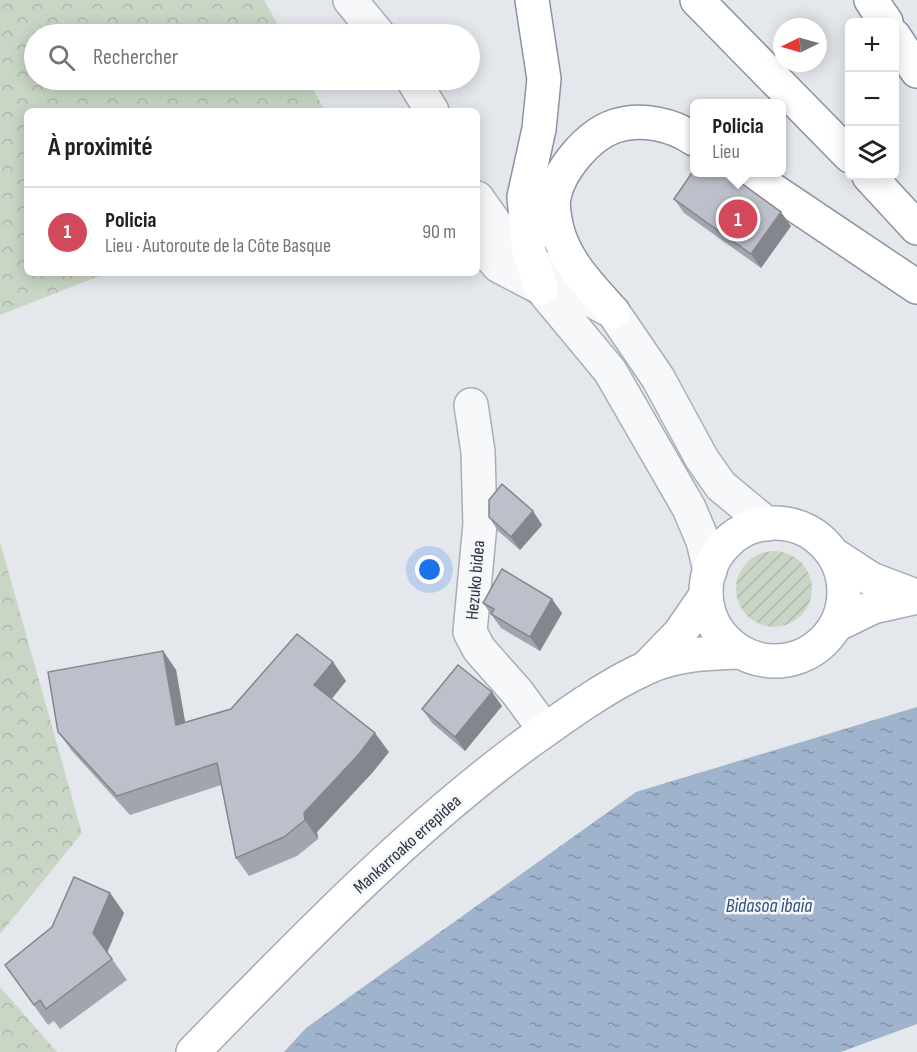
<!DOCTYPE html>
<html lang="fr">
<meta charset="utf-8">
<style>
:root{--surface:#fff;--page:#f6f6f6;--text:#202124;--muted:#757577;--line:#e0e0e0;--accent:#d1495b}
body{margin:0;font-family:"Sofia Sans Condensed",sans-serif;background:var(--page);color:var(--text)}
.controls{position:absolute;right:18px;top:18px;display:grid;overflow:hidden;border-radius:9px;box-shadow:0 3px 15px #0003}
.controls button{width:54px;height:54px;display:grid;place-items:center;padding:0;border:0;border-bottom:2px solid var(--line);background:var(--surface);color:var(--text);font:30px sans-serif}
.compass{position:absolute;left:773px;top:18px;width:54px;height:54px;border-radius:50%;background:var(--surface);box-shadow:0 3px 15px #0003;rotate:265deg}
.you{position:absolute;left:430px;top:570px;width:21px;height:21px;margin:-15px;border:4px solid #fff;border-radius:50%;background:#1a73e8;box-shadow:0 0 0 9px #1a73e833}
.badge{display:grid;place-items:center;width:39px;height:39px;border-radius:50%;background:var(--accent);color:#fff;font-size:20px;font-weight:700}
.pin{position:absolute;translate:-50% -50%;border:3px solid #fff;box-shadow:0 2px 6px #0006}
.popup{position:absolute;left:690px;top:99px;width:96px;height:78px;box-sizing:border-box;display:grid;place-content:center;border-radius:9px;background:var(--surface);filter:drop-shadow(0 2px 4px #0005);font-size:20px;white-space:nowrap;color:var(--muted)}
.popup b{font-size:22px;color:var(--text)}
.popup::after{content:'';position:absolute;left:50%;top:100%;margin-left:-12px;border:12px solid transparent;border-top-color:var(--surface)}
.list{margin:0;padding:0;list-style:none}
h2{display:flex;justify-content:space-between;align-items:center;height:78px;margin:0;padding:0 24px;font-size:26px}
h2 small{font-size:20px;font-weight:400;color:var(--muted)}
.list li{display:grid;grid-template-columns:39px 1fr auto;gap:18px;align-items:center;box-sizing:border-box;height:90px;padding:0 24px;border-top:2px solid var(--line)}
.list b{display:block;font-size:22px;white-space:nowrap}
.list p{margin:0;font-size:20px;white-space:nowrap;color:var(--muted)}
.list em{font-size:20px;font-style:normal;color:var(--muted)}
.icon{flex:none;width:33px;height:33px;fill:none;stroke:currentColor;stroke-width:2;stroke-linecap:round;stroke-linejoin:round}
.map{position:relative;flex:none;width:917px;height:1052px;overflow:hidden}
.search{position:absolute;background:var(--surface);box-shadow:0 3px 15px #0003;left:24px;top:24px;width:456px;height:66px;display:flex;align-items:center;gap:15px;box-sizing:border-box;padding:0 21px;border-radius:33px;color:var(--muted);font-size:22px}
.panel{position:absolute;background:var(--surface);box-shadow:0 3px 15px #0003;left:24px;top:108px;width:456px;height:168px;border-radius:9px}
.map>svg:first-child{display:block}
.forest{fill:url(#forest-crowns)}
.garden{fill:url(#garden-furrows)}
.water{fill:url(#water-ripples)}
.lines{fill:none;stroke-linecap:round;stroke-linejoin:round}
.minor-casing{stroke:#a9aeb7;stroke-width:36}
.major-casing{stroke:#a3abb8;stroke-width:36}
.highway-casing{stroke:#8b94a3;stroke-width:36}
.minor{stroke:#f7f8fa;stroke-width:33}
.major{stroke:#fff;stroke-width:33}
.highway{stroke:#fff;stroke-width:33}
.wall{fill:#a1a5ae}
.shaded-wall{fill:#83868d}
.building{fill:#bbc0ca;stroke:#83868d;stroke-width:1.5}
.labels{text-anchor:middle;stroke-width:5;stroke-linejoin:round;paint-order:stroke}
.street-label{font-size:18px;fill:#2b3445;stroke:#f4f6f9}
.water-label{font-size:20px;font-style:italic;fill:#34527a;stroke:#f4f6f9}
</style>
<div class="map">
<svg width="917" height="1052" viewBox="0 0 917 1052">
<defs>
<pattern id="forest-crowns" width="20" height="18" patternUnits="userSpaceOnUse" patternTransform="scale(1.5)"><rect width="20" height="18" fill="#c9d6c5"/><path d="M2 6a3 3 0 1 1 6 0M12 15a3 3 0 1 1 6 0" fill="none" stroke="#adb8ab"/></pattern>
<pattern id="garden-furrows" width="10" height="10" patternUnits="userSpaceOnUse" patternTransform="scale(1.5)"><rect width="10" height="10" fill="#c9d6c5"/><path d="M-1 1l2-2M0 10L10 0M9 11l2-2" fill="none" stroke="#adb8ab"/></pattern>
<pattern id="water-ripples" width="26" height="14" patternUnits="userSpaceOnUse" patternTransform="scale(1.5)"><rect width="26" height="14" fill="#9fb4cc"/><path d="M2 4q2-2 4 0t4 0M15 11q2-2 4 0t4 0" fill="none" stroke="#8293a7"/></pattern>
</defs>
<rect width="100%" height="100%" fill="#e4e7ec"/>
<!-- forest -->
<g class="forest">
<path d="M 0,0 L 264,0 L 283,34 L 34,34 L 34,80 L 308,80 L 325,111 L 27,111 L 27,273 L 107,273 L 0,315 Z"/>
<path d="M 0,542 L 82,833 L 0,934 Z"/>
<path d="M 0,987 L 57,1052 L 0,1052 Z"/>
</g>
<!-- garden -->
<circle class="garden" cx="774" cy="589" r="38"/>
<!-- water -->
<path class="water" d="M 917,707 L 917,1024 L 841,1052 L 284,1052 L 306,1028 L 636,792 Z"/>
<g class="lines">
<defs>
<g id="minor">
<path d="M 350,0 L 378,34"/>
<path d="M 413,80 L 432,111"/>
<path d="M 477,198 L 506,239 L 557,282 L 613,312 L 658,378 L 702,459 L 721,486 L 767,524"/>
<path d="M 477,241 L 499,266 L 541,288 L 610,371 L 689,508 L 703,541 L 710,571"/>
<path d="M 471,405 L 478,452 L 480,524 L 470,632 L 479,649 L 517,692 L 545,730"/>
</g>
<g id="major">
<circle cx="775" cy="592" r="69"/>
<path d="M 833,554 L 871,579 L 916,596"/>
<path d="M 836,625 L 873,607 L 917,597"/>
<path d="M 648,666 L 680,633 L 706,595"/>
<path d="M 193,1052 C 299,944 405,833 527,743 C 565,716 604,687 646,668 C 675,654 709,653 740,652"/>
</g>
<g id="highway">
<path d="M 532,0 L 544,79 L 539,129 L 524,197 L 529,251 L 541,288"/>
<path d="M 697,0 L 850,156"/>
<path d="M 871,0 L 886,22"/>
<path d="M 894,36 L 917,71"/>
<path d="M 746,172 L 917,287"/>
<path d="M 869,176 L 917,228"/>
<path d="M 613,312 C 590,286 566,263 557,229 C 555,220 552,206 554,197 C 559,170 588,135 615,126 C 641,117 673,125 694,139"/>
</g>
</defs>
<!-- minor casing -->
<use href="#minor" class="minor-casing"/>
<!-- major casing -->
<use href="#major" class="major-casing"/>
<!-- highway casing -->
<use href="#highway" class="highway-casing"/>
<!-- minor -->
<use href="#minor" class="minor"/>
<!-- major -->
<use href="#major" class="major"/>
<!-- highway -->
<use href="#highway" class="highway"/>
</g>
<!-- wall -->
<g class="wall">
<path d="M 674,199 L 791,226 L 761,268 L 684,213 Z"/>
<path d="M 533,511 L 542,525 L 520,550 L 498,531 L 489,517 Z"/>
<path d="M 483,603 L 562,613 L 540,651 L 501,628 Z"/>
<path d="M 163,651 L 176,670 L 185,722 L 231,709 L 333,662 L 346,681 L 332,699 L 389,752 L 372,773 L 317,832 L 318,839 L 297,856 L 249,876 L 236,858 L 221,785 L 130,815 L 72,751 L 58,732 Z"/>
<path d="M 502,706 L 465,751 L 432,723 L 422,709 Z"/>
<path d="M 110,893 L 124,913 L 107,952 L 127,980 L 60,1029 L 54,1021 L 48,1025 L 5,965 L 52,927 Z"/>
</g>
<!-- shaded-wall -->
<g class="shaded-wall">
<path d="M 781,212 L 791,226 L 761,268 L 751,254 Z"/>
<path d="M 533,511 L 542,525 L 520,550 L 511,537 Z"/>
<path d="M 552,599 L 562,613 L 540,651 L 530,637 Z"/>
<path d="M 163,651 L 176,670 L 189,744 L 176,725 Z"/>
<path d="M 333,662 L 346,681 L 327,704 L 314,685 Z"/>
<path d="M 492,692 L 502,706 L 465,751 L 455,737 Z"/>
<path d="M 375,733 L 389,752 L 372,773 L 317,832 L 318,839 L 305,820 L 304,813 Z"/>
<path d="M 110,893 L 124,913 L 107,953 L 93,933 Z"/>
</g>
<!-- building -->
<g class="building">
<path d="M 694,170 L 694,172 L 726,172 L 781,212 L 751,254 L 674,199 Z"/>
<path d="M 502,484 L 533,511 L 511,537 L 489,517 L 489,500 Z"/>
<path d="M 502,569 L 552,599 L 530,637 L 491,614 L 494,609 L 483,603 Z"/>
<path d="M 297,634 L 333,662 L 314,685 L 375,733 L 359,754 L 304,813 L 305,820 L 284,837 L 236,858 L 217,763 L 117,796 L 58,732 L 48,672 L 163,651 L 176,725 L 231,709 Z"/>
<path d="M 458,665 L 492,692 L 455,737 L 422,709 Z"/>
<path d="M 74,877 L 110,893 L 93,933 L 112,959 L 46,1009 L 40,1000 L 34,1005 L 5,965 L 52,927 Z"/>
</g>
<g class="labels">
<!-- street labels -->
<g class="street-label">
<text transform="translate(475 580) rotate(-85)" y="6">Hezuko bidea</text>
<text transform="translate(407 844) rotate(-42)" y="6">Mankarroako errepidea</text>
</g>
<!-- water labels -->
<g class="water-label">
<text x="769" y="912">Bidasoa ibaia</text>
</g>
</g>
</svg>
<div class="controls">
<button>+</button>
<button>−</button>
<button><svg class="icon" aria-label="layers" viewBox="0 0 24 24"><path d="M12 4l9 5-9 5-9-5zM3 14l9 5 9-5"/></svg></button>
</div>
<svg class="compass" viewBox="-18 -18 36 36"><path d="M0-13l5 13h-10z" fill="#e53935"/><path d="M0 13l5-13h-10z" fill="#757577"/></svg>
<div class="you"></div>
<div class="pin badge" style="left:738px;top:219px">1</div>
<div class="popup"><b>Policia</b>Lieu</div>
<div class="search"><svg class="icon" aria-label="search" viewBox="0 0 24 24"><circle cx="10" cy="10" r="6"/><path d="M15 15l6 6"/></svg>Rechercher</div>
<section class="panel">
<h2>À proximité<small></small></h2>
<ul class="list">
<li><span class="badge">1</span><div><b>Policia</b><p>Lieu · Autoroute de la Côte Basque</p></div><em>90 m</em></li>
</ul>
</section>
</div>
